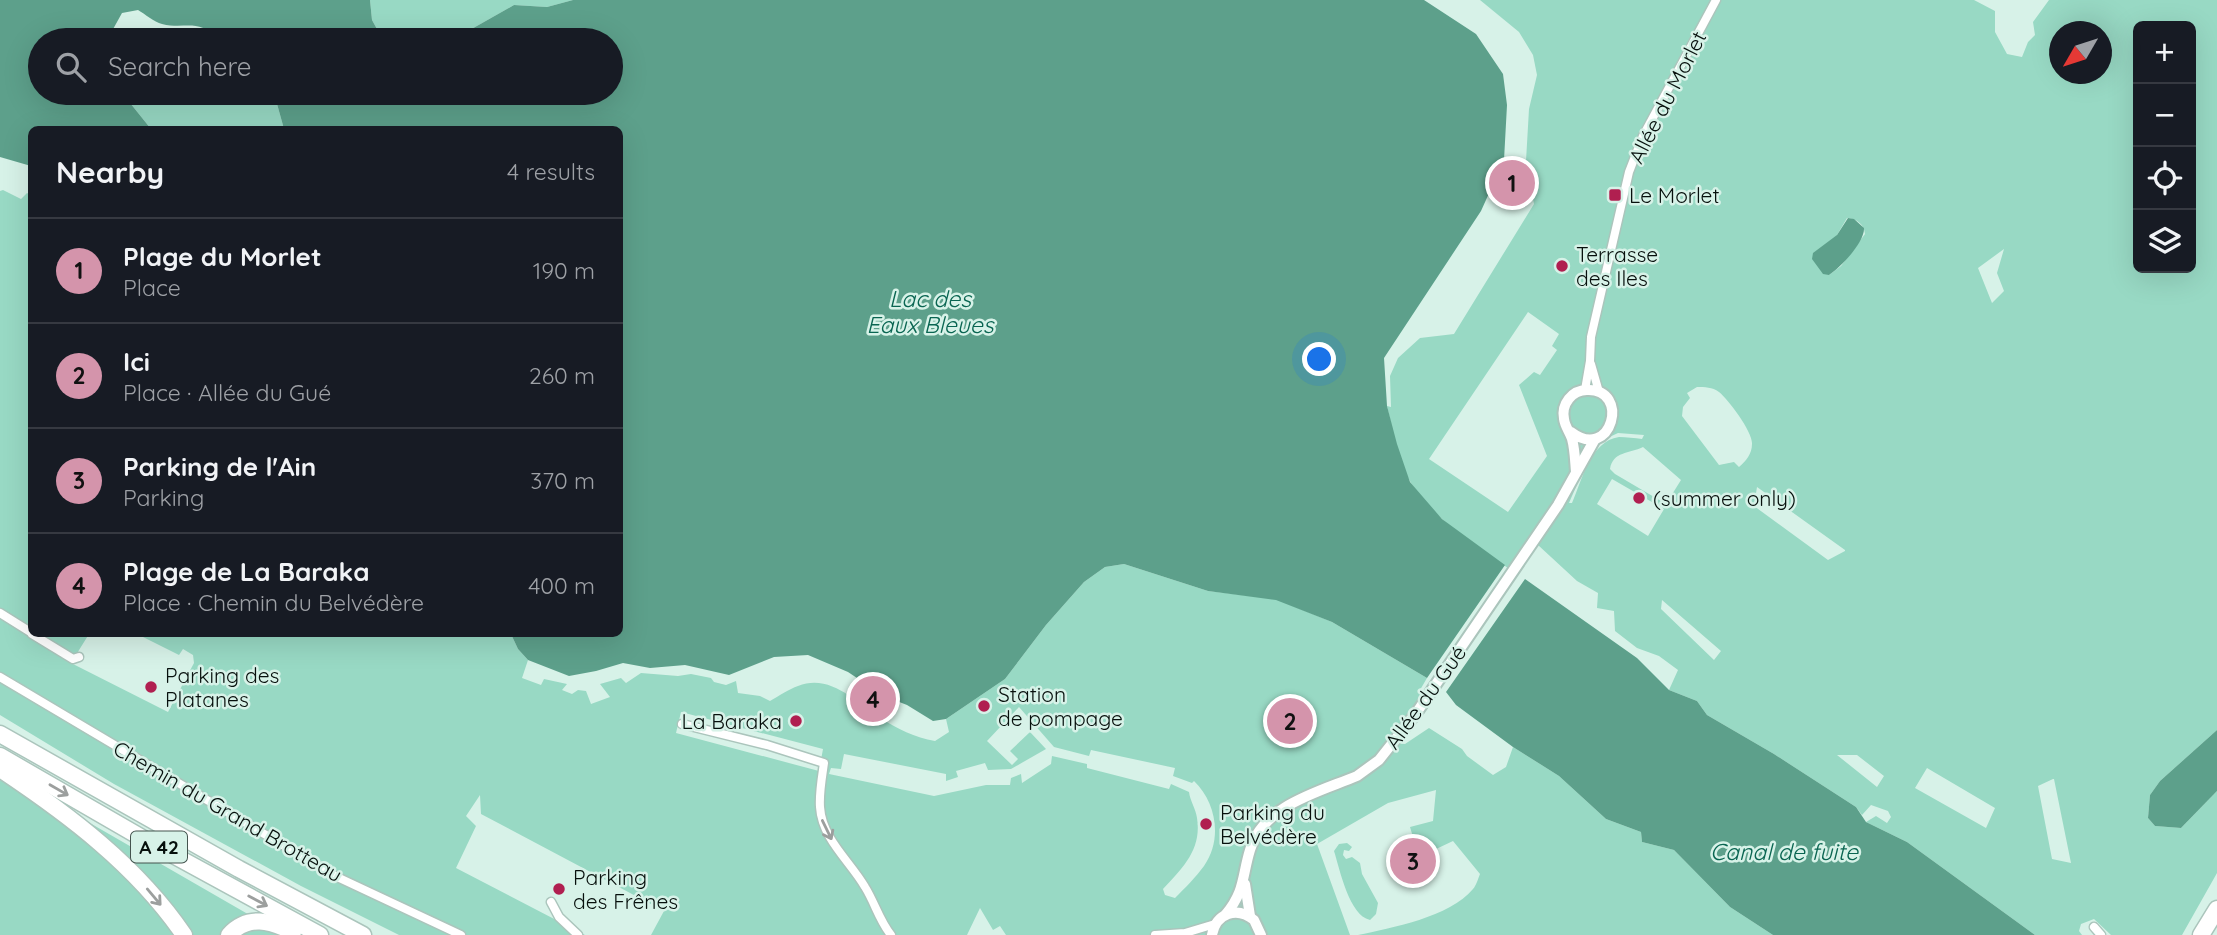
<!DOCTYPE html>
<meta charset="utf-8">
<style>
:root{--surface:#171b24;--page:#242831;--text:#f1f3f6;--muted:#9ea1a6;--line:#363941;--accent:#d494ab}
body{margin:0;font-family:Quicksand,sans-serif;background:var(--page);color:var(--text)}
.controls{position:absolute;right:21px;top:21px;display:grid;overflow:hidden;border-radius:10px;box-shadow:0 7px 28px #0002}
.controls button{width:63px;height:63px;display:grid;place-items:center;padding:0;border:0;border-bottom:2px solid var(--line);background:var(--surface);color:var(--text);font:35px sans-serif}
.compass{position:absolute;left:2049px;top:21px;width:63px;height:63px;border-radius:50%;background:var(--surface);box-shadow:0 7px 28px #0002;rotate:231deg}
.you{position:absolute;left:1320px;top:360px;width:24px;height:24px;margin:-18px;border:5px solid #fff;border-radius:50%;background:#1a73e8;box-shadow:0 0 0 10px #1a73e833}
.badge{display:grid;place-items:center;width:46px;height:46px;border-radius:50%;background:var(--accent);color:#111;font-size:23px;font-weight:700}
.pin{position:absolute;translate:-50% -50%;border:4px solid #fff;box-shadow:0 2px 7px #0006}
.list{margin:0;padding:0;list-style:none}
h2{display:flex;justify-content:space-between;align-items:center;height:91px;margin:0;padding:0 28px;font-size:30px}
h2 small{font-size:23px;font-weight:400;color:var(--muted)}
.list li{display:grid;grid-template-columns:46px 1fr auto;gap:21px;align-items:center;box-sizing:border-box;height:105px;padding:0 28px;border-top:2px solid var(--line)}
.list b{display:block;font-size:26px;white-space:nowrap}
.list p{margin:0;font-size:23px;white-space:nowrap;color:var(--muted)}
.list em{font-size:23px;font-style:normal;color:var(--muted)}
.icon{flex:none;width:38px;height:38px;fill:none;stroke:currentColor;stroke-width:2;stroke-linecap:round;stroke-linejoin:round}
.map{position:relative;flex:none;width:2217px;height:935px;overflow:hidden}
.search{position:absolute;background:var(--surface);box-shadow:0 7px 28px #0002;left:28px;top:28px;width:595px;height:77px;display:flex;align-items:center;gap:18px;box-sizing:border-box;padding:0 24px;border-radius:38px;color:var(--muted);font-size:26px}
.panel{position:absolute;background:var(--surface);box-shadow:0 7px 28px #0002;left:28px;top:126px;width:595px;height:511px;border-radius:10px}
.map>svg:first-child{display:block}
</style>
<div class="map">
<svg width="2217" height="935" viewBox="0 0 2217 935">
<rect width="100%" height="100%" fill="#d7f2e8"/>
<g fill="#98d9c4" fill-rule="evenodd">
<polygon points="370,0 573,0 547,7 514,5 461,35 444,31 432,40 383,40 372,20"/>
<path d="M1480 0H1974L1995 11V32L2007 54 2022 57 2028 42 2035 35 2033 22 2049 0H2217V730L2160 781 2150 795 2148 818 2155 826 2181 828 2217 791V873L2182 935H2111L2094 919 2081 924 2079 931 2082 935H2035L1907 842 1866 822 1876 816 1887 823 1891 817 1888 811 1871 805 1862 815 1856 807 1774 754 1707 715 1697 701 1669 690 1678 670 1659 656 1637 648 1615 631 1614 611 1597 608 1598 593 1577 581 1538 545 1517 574C1480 549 1436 522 1411 483 1398 461 1393 431 1387 406L1391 407 1390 376 1398 358 1420 338 1454 334 1534 204 1526 161 1529 109 1537 75 1533 55 1519 32ZM2138 26H2191V268H2138ZM2060 32H2102V74H2060ZM1847 218C1857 219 1864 224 1865 234L1841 266 1829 275 1837 235ZM2004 249 1997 273 2004 291 1992 303 1978 268ZM1528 312 1559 334 1552 346 1557 350 1540 375 1534 372 1519 385 1547 456 1508 512 1429 459ZM1697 387C1705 387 1712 387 1719 392 1728 399 1753 432 1752 444 1752 454 1746 461 1739 467L1734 462 1719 465 1682 416 1683 407 1690 398 1687 393ZM1618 433 1644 435 1642 439C1635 438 1626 437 1619 437 1590 441 1582 481 1572 503H1569L1591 452 1601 441ZM1643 447 1681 480 1666 504 1615 474 1610 469C1613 451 1629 454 1643 447ZM1612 479 1664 509 1648 536 1597 504ZM1757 487 1845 550V551L1828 560 1754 506ZM1662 600 1721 651 1714 660 1661 609ZM1837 755H1857L1884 776 1877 787ZM1927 768 1995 808 1986 828 1915 788ZM2053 779H2054L2071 863 2052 859 2038 786Z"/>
<polygon points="122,93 274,93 284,129 151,129"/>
<path d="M3 190 21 199 27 193 31 195 32 634H89L71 663 168 712 194 663 193 655 183 649 179 655 137 634H511L518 649 528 660 522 678 541 685 544 679 567 684 562 690 572 694 578 690 586 691 591 704 610 697 600 684 621 678 626 683 641 673 678 676 691 674 711 678 714 682 726 685 736 681 738 693 760 696 770 701C779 696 789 689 798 686 830 673 856 702 880 718 897 728 915 738 935 741L949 732 946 719 1005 679 1046 625 1084 582 1105 567 1124 564 1208 591 1276 599 1332 622 1427 678 1420 690 1432 698 1400 743 1405 744 1429 728 1462 749 1467 756 1493 775 1506 767 1513 747 1559 776 1606 819 1641 832 1642 842 1674 850 1730 907 1773 935H1358C1391 928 1450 917 1473 889 1476 886 1478 879 1480 874L1453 841 1434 850 1413 837 1410 827 1433 821 1436 790 1388 803 1317 844 1350 935H1006L1000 926 993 930 980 908 967 935H651L664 911 481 814 480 795 466 816 476 826 456 868 585 935H399L301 886 114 784 0 715V191ZM1019 707 1054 747 1089 756 1091 750 1175 768 1173 776 1192 783 1194 781C1216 802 1223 839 1204 866 1196 877 1185 888 1175 898L1165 895 1163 889C1183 868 1202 849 1197 818 1196 809 1190 801 1189 792L1171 784 1169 789 1087 768V764L1052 756 1051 764 1022 783 1021 774 1011 778 1010 785H986L934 796 829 774 831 768 841 769 844 754 946 774V781L958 777 956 771 985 763 988 770 1011 769 1046 749 1030 732 1010 751 1018 759 1012 765 987 741ZM681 712 823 749 819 771 676 733Z"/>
<polygon points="0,780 37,803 76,815 284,935 0,935"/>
<path d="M1347 843 1352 847 1349 851 1344 850 1343 855 1346 859 1352 857 1360 863 1362 874 1378 903 1376 914 1370 920C1349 915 1340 870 1334 851L1339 844Z"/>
</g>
<g fill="#5da08b">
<path d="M0 0H370L372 20 383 40H220C197 17 186 30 162 24 154 22 145 14 138 10L122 13 107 40H40V93H122L151 129 32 130 31 166 0 157Z"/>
<polygon points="573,0 1424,0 1476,34 1503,74 1507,105 1504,160 1481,211 1384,358 1387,406 1397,444 1410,482 1442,519 1505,565 1427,678 1332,622 1276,600 1208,591 1124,564 1105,567 1084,582 1046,625 1005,679 946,719 933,721 907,705 884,696 848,672 808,655 774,657 729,675 685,665 650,668 623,663 596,671 569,676 528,660 518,649 511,634 620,634 620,130 284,129 274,93 611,93 611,40 432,40 444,31 461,35 514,5 547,7"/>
<path d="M1848 218 1854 219 1864 228C1865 242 1841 267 1829 275L1823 274 1812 259 1813 253 1837 235Z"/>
<polygon points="1525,579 1637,658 1669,690 1697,701 1707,715 1774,754 1856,807 1866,822 1907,842 2035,935 1773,935 1730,907 1674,850 1642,842 1641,832 1606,819 1559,776 1513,747 1456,705 1446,692"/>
<polygon points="2217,730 2217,791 2181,828 2155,826 2148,818 2150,795 2160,781"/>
</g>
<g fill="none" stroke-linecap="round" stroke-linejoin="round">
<defs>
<g id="minor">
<polyline points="1591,364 1599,392"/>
<polyline points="1585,390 1590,361 1591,337 1629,172 1643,136 1716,0"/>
<polyline points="0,613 32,633"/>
<polyline points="32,634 73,659 79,657"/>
<polyline points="0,677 335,876 461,935"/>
<path d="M682 724 767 745 824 763C822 777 819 793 820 807 822 839 850 861 865 887 875 903 879 920 891 935"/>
<polyline points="551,902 559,917 578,935"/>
<polyline points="2094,927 2101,935"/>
<polyline points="1155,935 1185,933 1215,924"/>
</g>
<g id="tertiary">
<path d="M1571 432C1612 463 1631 388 1587 390 1572 390 1561 404 1564 419 1565 427 1570 432 1572 439 1575 450 1575 461 1576 472"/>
<polyline points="1245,884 1250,916"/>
<path d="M1226 914C1245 891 1242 876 1250 850 1263 805 1319 792 1357 776L1379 760 1417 712 1558 505 1595 439"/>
<path d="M1212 935C1216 913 1237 906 1254 920L1261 935"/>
</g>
<g id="motorway">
<polyline points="0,734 239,869 363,935"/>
<polyline points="0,756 142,838 320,935"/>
<path d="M0 769C69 815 137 866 184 935"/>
<path d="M229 935C248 914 271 921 293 932"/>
<polyline points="2201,935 2217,909"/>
</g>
</defs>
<use href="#minor" stroke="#abc5bc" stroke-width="11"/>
<use href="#tertiary" stroke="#abc5bc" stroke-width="14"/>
<use href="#motorway" stroke="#abc5bc" stroke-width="19"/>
<use href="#minor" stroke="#fff" stroke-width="8"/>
<use href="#tertiary" stroke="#fff" stroke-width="10"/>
<use href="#motorway" stroke="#fff" stroke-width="16"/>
</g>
<defs><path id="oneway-shaft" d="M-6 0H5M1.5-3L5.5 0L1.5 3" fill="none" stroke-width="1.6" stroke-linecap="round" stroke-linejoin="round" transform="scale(1.75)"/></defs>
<g stroke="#9c9f9e">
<use href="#oneway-shaft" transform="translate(59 790) rotate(30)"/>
<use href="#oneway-shaft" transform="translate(827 830) rotate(64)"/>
<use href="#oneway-shaft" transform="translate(154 897) rotate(50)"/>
<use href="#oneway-shaft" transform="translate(258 901) rotate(28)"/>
</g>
<g fill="#b01f50" stroke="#d7f2e8" stroke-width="2.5">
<rect x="1608" y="188" width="14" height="14" rx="3.5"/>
<circle cx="1562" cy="266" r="7"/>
<circle cx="1639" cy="498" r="7"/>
<circle cx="151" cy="687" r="7"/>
<circle cx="984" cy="706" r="7"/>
<circle cx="796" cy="721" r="7"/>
<circle cx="1206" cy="824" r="7"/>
<circle cx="559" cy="889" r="7"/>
</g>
<g text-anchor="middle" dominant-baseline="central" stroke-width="5" stroke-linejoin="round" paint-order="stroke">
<rect fill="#d7f2e8" stroke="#45544f" stroke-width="2" x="131" y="831.5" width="56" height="31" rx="5"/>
<g font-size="19" font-weight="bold" fill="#07100d">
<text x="159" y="847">A 42</text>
</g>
<g font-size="21" fill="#07100d" stroke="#d7f2e8">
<text transform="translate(1667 97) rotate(-63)">Allée du Morlet</text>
<text transform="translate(1425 697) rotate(-54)">Allée du Gué</text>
<text transform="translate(228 811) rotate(30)">Chemin du Grand Brotteau</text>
</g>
<g font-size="21" fill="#07100d" stroke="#d7f2e8" text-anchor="start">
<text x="1629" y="195">Le Morlet</text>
<text x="1576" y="254">Terrasse<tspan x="1576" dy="24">des Iles</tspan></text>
<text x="1653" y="498">(summer only)</text>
<text x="165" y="675">Parking des<tspan x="165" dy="24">Platanes</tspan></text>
<text x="998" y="694">Station<tspan x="998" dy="24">de pompage</tspan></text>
<text x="782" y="721" text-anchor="end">La Baraka</text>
<text x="1220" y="812">Parking du<tspan x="1220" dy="24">Belvédère</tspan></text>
<text x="573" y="877">Parking<tspan x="573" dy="24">des Frênes</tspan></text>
</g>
<g font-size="23" font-style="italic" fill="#096551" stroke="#d7f2e8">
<text x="930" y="298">Lac des<tspan x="930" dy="26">Eaux Bleues</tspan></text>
<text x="1784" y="851">Canal de fuite</text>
</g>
</g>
</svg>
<div class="controls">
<button>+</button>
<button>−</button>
<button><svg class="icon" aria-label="locate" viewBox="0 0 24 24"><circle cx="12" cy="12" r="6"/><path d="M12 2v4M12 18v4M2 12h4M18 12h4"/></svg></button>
<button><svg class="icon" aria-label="layers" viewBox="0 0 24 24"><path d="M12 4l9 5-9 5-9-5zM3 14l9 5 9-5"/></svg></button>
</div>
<svg class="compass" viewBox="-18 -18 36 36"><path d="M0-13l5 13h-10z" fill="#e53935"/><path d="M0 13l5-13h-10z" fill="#9ea1a6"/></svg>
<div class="you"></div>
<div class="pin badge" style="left:1512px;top:183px">1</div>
<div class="pin badge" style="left:1290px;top:721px">2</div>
<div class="pin badge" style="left:1413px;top:861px">3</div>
<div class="pin badge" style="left:873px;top:699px">4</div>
<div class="search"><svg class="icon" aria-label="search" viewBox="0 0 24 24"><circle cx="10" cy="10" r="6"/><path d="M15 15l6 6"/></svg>Search here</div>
<section class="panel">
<h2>Nearby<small>4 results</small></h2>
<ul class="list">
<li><span class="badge">1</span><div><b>Plage du Morlet</b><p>Place</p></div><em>190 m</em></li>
<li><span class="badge">2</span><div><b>Ici</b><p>Place · Allée du Gué</p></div><em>260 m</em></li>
<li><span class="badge">3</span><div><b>Parking de l'Ain</b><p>Parking</p></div><em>370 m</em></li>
<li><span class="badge">4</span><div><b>Plage de La Baraka</b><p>Place · Chemin du Belvédère</p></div><em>400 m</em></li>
</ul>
</section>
</div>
